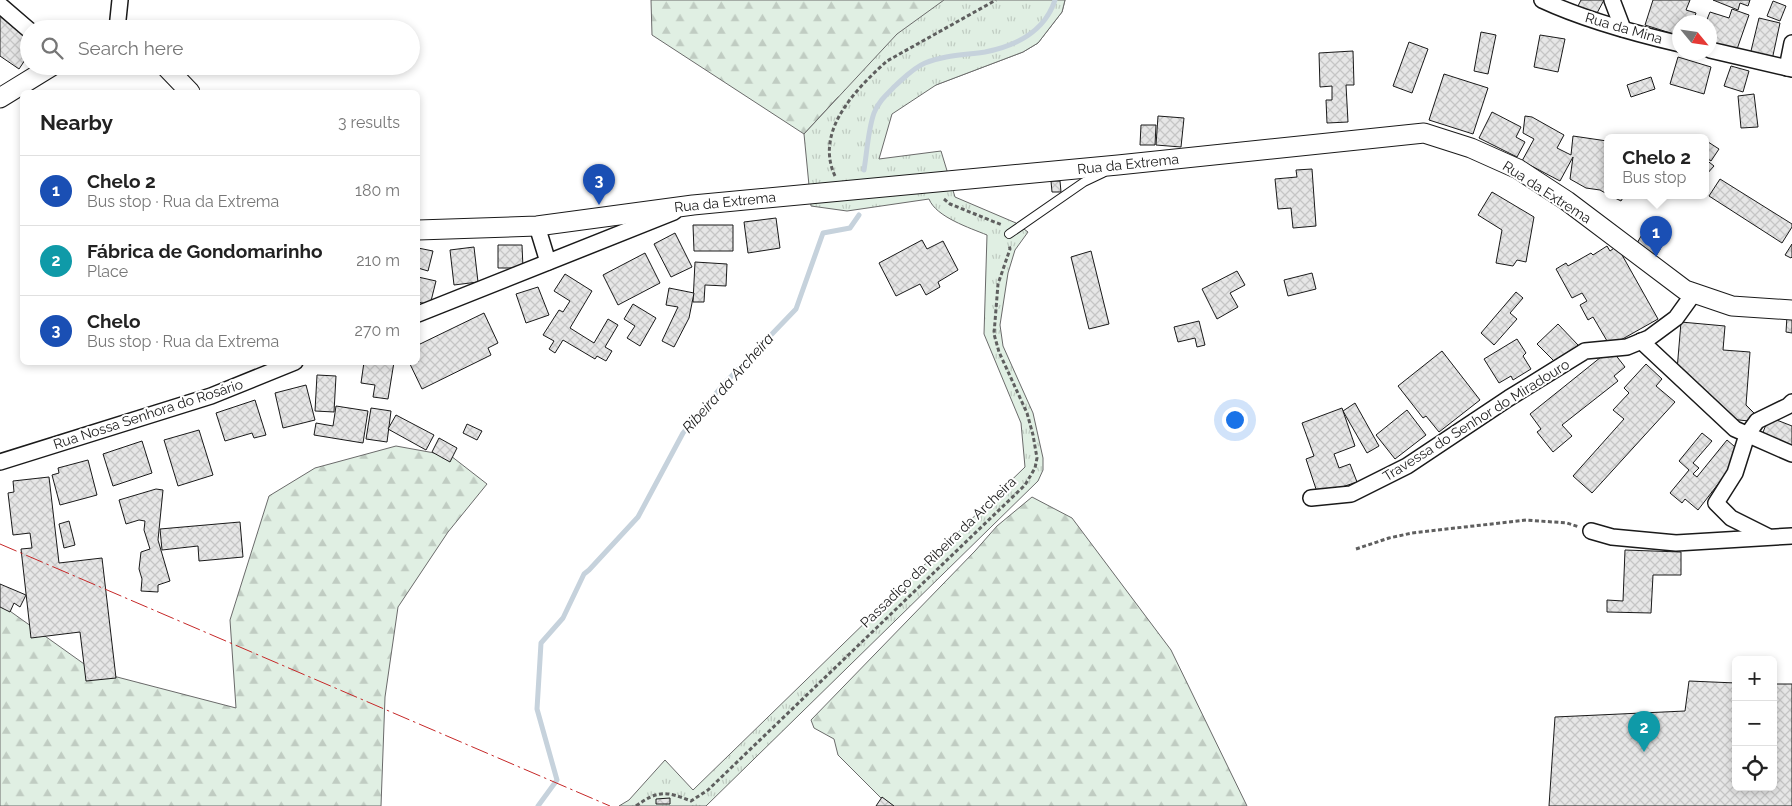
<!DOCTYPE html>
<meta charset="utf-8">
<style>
:root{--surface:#fff;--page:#f2f2f2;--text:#222;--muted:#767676;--line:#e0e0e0;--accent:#ea580c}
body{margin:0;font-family:Raleway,sans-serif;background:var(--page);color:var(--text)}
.controls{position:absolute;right:15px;bottom:15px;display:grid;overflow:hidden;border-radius:8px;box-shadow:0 2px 8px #0003}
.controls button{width:45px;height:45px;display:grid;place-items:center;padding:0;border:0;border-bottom:1px solid var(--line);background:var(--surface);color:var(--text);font:25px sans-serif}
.compass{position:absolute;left:1672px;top:15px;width:45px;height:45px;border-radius:50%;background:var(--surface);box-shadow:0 2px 8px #0003;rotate:119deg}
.you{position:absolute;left:1234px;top:419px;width:18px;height:18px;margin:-12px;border:4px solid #fff;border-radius:50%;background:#1a73e8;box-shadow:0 0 0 8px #1a73e833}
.badge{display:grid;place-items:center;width:32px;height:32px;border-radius:50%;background:var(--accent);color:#fff;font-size:16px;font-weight:700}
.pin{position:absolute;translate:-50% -41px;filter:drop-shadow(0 1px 2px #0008)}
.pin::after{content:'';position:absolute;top:26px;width:18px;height:15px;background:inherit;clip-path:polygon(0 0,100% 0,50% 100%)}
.popup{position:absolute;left:1604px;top:134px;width:105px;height:65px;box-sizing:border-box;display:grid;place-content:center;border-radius:8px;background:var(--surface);filter:drop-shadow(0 1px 4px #0005);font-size:16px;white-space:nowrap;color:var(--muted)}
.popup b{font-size:19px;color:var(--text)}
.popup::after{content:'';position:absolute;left:50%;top:100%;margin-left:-10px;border:10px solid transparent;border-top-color:var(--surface)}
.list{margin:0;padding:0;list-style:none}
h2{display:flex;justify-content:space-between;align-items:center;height:65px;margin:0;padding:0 20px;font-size:21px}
h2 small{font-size:16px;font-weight:400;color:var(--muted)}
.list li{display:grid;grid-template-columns:32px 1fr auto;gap:15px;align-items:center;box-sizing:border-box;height:70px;padding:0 20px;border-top:1px solid var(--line)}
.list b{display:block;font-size:19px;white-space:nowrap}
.list p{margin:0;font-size:16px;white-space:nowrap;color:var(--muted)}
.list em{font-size:16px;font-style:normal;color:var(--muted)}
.icon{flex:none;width:28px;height:28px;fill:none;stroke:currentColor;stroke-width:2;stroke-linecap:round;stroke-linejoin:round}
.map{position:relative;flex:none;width:1792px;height:806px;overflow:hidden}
.search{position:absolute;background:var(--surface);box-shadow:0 2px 8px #0003;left:20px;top:20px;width:400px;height:55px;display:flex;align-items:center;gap:12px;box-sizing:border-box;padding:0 18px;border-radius:28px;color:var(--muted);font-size:19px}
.panel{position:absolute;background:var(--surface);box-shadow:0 2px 8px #0003;left:20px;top:90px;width:400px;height:275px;border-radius:8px}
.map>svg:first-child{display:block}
</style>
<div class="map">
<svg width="1792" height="806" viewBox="0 0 1792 806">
<defs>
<pattern id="forest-firs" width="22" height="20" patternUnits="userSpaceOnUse" patternTransform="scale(1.25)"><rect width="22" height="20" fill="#e0efe3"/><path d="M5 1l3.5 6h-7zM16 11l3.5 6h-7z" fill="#c0ccc2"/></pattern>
<pattern id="park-tufts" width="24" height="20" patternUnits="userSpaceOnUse" patternTransform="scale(1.25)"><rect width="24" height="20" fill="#e0efe3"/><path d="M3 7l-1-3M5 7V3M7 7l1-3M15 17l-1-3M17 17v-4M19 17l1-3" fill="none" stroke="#c0ccc2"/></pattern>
<pattern id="building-cross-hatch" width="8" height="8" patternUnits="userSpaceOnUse" patternTransform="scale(1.25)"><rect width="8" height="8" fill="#e6e6e6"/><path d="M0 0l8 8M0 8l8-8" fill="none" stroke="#c5c5c5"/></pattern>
</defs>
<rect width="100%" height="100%" fill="#fff"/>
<g fill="url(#forest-firs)" stroke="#6a6a6a">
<polygon points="651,0 1065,0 1062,12 1038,43 1023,52 933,86 838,97 804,134 652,35"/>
<polygon points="396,446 451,456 487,484 448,532 398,607 385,697 381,806 0,806 0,604 94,671 236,708 230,620 269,496 315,468"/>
<polygon points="1032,497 1072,518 1171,650 1247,806 889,806 838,755 834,739 814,728 811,720 975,551 997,526"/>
</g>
<path fill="url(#park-tufts)" stroke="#6a6a6a" d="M944 0H1065L1062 12 1038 43 1023 52 936 85 892 114 879 159 941 151 955 197 1016 223 1028 232 1015 250 1008 273 1000 325 1003 346 1033 413 1043 458V470L1038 481 706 806H619L629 800 665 760 693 790 1025 467 1021 423 984 334 987 235C970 228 936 217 929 199L847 211 811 206 804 134 897 34Z"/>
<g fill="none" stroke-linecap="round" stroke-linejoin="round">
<g stroke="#c6d2dc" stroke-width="5">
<path d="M864 170C867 152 868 130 874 113 878 102 887 94 895 86 904 78 913 68 925 63 944 55 965 55 985 52 1016 46 1045 31 1055 0"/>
<polyline points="538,806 557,780 537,709 541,643 563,618 584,574 589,570 638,517 683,433 722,386 796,309 823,233 850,228 859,215"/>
</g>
</g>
<g fill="url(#building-cross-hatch)" stroke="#1a1a1a">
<polygon points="1581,0 1604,0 1596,15 1578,6"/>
<polygon points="1653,0 1690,0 1686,10 1696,13 1693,22 1680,22 1680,36 1645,25"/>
<polygon points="1713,0 1750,0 1748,6 1740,3 1738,10"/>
<polygon points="1773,1 1786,6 1780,21 1767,16"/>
<polygon points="1732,9 1749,15 1736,52 1710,42 1710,22 1706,22 1710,12 1729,18"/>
<polygon points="0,16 29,34 29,54 19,69 0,56"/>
<polygon points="1759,18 1780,23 1772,60 1750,55"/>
<polygon points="1481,32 1496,35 1488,74 1474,71"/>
<polygon points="1540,35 1565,39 1558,72 1534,67"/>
<polygon points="1409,42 1428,49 1412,93 1393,86"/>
<polygon points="1353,51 1354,85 1346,85 1348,122 1327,123 1326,100 1332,100 1332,86 1320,87 1319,53"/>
<polygon points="1678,57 1711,67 1704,94 1670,84"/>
<polygon points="1731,66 1749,71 1743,92 1724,86"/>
<polygon points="1444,74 1488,88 1473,134 1429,120"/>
<polygon points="1651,77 1655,89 1631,97 1627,85"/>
<polygon points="1754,94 1758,127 1741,128 1738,96"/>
<polygon points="1492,112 1521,127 1516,137 1525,142 1517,157 1479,138"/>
<polygon points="1158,116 1184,118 1181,147 1156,145"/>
<polygon points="1525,116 1532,117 1564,135 1557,148 1571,155 1573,136 1607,141 1607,194 1600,190 1586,188 1570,179 1573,157 1560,181 1522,161 1534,139 1523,133"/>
<polygon points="1141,125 1156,125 1155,145 1140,145"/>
<polygon points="1705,140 1719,149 1711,161 1705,157"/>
<polygon points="1705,159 1714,166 1706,175 1705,174"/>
<polygon points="1312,169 1316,226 1293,228 1291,208 1278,209 1275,179 1297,177 1296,170"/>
<polygon points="1720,179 1792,224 1792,227 1782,243 1709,196"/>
<polygon points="1051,181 1060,181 1061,192 1052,192"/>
<polygon points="1492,192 1534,217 1526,262 1517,260 1513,266 1496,263 1502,230 1478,215"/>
<polygon points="1611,196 1624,196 1621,201"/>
<polygon points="776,218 780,248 748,253 744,222"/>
<polygon points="1649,222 1669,234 1656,256 1636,245"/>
<polygon points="693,225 733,225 733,251 694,251"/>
<polygon points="675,233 692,267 671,277 654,244"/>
<polygon points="922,240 927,249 943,241 958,270 938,282 940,287 926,295 920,284 896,296 879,263"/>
<polygon points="1792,244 1792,257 1791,258 1785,255"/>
<polygon points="498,245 522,245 523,268 498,268"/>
<polygon points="1607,246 1610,251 1617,246 1658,319 1610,346 1593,317 1588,320 1580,305 1587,301 1582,293 1572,298 1556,269 1566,263 1568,266 1591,253 1593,255"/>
<polygon points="474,247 478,282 454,285 450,250"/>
<polygon points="418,248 433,251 428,271 418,268"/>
<polygon points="1091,251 1109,324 1089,329 1071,257"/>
<polygon points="645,253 660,283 618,305 603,275"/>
<polygon points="695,262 727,264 726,286 705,285 704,302 693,302"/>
<polygon points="1237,271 1245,285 1230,293 1238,307 1217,319 1202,289"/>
<polygon points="418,273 419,274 418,277 436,281 430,305 418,302"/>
<polygon points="1312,273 1316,289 1288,296 1284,280"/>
<polygon points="565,274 592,291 570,328 594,343 608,319 618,325 605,347 612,351 606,361 597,356 595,359 563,340 555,353 549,349 554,341 543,335 559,310 563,312 570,301 554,291"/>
<polygon points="538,287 549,315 526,323 516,294"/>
<polygon points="669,288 694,293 689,318 674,347 662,341 678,307 666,305"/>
<polygon points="1516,292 1523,298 1510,313 1517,319 1494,345 1481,333"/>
<polygon points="633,304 656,318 640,346 627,338 635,326 624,319"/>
<polygon points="484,313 498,343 488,348 491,355 422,389 409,362 418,362 418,345"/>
<polygon points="1787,316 1792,317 1792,333 1786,332"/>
<polygon points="1199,321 1205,345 1197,347 1195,338 1178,342 1174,327"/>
<polygon points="1681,322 1725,326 1723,350 1750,352 1746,405 1755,414 1749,421 1729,419 1677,370"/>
<polygon points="1558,324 1578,345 1558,365 1537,344"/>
<polygon points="1517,339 1526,353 1523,356 1531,369 1513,380 1511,376 1499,383 1484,359"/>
<polygon points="1611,349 1625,367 1614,376 1618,381 1562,425 1572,436 1553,452 1537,432 1541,429 1530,414"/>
<polygon points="1442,351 1480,400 1439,432 1426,416 1423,418 1398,386"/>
<polygon points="364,362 394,362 388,399 373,397 375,385 361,383"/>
<polygon points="1646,364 1662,379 1656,386 1675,402 1592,493 1573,476 1624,419 1613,410 1629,393 1624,388"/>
<polygon points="317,375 336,376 334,412 315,411"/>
<polygon points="306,385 315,420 283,428 275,393"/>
<polygon points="255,400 266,435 254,438 252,433 225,441 216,413"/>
<polygon points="1355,403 1379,446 1367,453 1343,411"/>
<polygon points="336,406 368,411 363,443 314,435 316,423 333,426"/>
<polygon points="371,408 391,411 387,442 366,439"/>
<polygon points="1342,408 1355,446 1334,454 1339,468 1350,464 1357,482 1318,495 1306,459 1314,456 1302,423"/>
<polygon points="1407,410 1426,435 1395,459 1376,435"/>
<polygon points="396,415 434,435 426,450 388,429"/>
<polygon points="1769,417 1792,426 1792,447 1760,440"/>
<polygon points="467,424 482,431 477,440 463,433"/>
<polygon points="199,430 213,475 178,486 164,440"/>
<polygon points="1702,433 1712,441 1693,463 1699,468 1693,474 1697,477 1727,440 1742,453 1698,510 1685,499 1682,503 1670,493 1689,470 1679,461"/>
<polygon points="439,438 457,448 450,462 432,452"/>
<polygon points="142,441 152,473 113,486 103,454"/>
<polygon points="88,460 97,495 60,505 52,475 59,473 58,468"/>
<polygon points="49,477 59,563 102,558 116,678 86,681 80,632 31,638 21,549 32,548 30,533 13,535 8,493 14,492 13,481"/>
<polygon points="156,489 163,490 158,540 170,581 158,585 158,592 141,591 142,579 139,569 141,552 150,549 144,530 145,521 139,520 126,524 119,500"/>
<polygon points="69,521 75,545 64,548 59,524"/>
<polygon points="240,522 243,557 199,561 198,546 162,550 160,529"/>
<polygon points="1625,550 1681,552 1681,575 1653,575 1651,613 1607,612 1607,600 1623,601"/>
<polygon points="0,584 26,595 20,607 14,603 10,612 0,607"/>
<polygon points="1689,681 1736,683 1736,787 1773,787 1773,684 1792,684 1792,806 1549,806 1555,717 1685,711"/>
<polygon points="882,797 894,806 876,806"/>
<polygon points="670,798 670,804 656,804 656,799"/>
</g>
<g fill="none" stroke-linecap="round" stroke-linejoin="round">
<defs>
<polyline id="service" points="1009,234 1084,182 1103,173"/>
<g id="minor">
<path d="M1542 0C1585 20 1633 33 1680 44"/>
<polyline points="1612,0 1623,29"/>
<polyline points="0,5 29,30"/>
<polyline points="117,29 120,0"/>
<polyline points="1710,50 1792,69"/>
<polyline points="1787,68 1792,43"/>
<polyline points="537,226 548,262"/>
<polyline points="418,314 674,212"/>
<polyline points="1641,341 1735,429 1792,454"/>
<polyline points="0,462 211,396 295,362"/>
<polyline points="1311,498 1351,494 1407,466 1509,398 1585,351 1627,347 1649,338 1676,318 1694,293"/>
<polyline points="1591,531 1612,537 1676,543 1792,536"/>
<polyline points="1767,536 1731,518 1716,503 1735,473 1747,435 1757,421 1788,406 1792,402"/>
</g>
<g id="tertiary">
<polyline points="165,66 190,92"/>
<polyline points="0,98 52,66"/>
<polyline points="418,230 537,226 693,205 1118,165 1424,133 1471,148 1518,169 1567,201 1685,290 1732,306 1792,310"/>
</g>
</defs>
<use href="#service" stroke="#1a1a1a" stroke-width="10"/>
<use href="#minor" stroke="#1a1a1a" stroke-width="18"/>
<use href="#tertiary" stroke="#1a1a1a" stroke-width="21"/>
<g stroke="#5f5f5f" stroke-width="3" stroke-dasharray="4 2.5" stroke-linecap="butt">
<path d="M835 176C814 131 856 89 887 61L996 0"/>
<polyline points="944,199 950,204 1002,225"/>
<polyline points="1356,549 1389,538 1412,533 1526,520 1567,523 1579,527"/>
<path d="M636 806C658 790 666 791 691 801L708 790 1025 485 1035 468 1037 458 1033 435 1027 413 999 352 994 334 998 284 1010 249 1009 244"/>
</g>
<use href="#service" stroke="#fff" stroke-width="8"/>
<use href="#minor" stroke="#fff" stroke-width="15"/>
<use href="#tertiary" stroke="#fff" stroke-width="19"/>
<polyline stroke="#c62828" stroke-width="1" stroke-dasharray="18 4 2.5 4" stroke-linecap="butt" points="0,544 610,806"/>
</g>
<g text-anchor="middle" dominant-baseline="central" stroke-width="4" stroke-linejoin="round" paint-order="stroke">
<g font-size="14" fill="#1a1a1a" stroke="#fff">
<text transform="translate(1624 28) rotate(16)">Rua da Mina</text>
<text transform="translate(1128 164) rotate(-6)">Rua da Extrema</text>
<text transform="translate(1547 192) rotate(33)">Rua da Extrema</text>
<text transform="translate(725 202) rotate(-6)">Rua da Extrema</text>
<text transform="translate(148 414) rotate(-18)">Rua Nossa Senhora do Rosário</text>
<text transform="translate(1476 420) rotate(-32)">Travessa do Senhor do Miradouro</text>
<text transform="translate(938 552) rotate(-44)">Passadiço da Ribeira da Archeira</text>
</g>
<g font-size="15" font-style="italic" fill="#1a1a1a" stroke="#fff">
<text transform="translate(728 383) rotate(-48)">Ribeira da Archeira</text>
</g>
</g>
</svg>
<div class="controls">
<button>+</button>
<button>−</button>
<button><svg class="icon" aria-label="locate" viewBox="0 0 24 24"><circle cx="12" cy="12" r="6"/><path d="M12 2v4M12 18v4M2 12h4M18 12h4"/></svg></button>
</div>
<svg class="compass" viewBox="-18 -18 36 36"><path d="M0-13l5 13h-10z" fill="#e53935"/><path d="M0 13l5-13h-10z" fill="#767676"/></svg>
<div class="you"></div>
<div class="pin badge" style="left:1656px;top:257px;background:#1a4fb4">1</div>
<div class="popup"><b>Chelo 2</b>Bus stop</div>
<div class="pin badge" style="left:1644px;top:752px;background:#0f9aa8">2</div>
<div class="pin badge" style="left:599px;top:205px;background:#1a4fb4">3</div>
<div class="search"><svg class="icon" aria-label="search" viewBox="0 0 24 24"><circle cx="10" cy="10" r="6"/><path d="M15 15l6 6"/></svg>Search here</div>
<section class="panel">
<h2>Nearby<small>3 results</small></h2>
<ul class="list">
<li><span class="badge" style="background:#1a4fb4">1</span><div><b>Chelo 2</b><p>Bus stop · Rua da Extrema</p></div><em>180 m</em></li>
<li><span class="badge" style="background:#0f9aa8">2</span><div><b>Fábrica de Gondomarinho</b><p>Place</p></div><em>210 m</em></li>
<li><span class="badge" style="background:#1a4fb4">3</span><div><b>Chelo</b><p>Bus stop · Rua da Extrema</p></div><em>270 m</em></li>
</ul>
</section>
</div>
